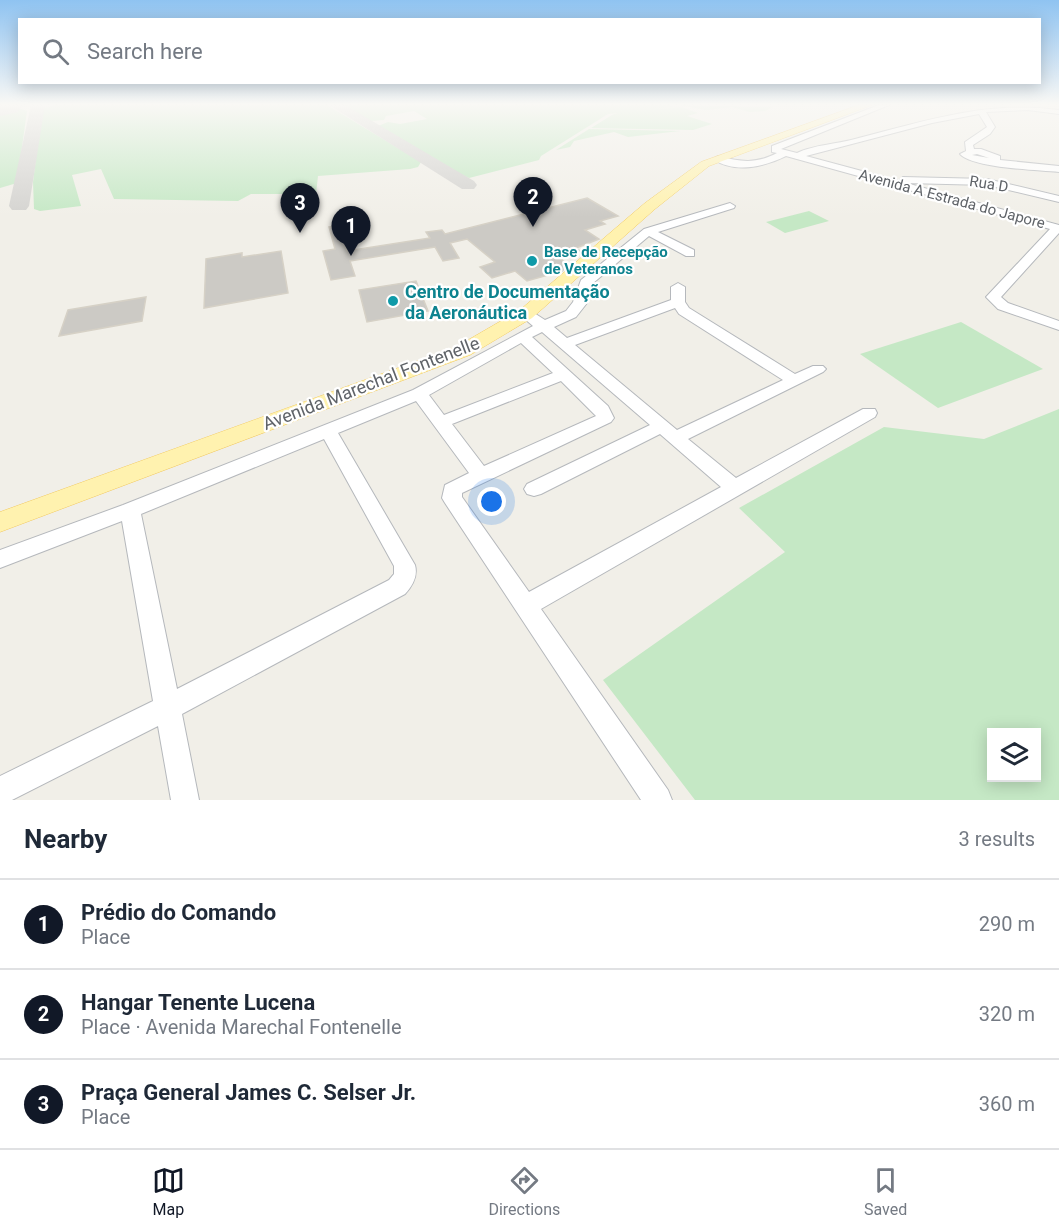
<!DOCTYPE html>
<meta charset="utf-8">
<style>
:root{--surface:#fff;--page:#f2f2f3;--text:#1f2937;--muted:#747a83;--line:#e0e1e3;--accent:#111827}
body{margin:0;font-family:Roboto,sans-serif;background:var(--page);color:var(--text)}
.controls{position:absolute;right:18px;bottom:18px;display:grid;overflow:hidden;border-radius:0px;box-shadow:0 3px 15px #0003}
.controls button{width:54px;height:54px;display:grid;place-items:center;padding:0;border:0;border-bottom:2px solid var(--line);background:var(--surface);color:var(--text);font:30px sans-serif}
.you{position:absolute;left:492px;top:502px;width:21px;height:21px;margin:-15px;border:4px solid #fff;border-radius:50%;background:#1a73e8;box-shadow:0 0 0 9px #1a73e833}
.badge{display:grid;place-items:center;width:39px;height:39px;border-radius:50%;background:var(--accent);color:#fff;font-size:20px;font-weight:700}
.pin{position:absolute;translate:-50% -50px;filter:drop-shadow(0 2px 3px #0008)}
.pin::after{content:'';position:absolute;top:32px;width:21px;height:18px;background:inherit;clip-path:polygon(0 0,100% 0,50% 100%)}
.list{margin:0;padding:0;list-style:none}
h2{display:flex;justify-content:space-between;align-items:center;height:78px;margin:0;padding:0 24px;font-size:26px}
h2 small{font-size:20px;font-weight:400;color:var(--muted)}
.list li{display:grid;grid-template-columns:39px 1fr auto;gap:18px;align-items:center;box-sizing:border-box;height:90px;padding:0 24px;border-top:2px solid var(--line)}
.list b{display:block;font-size:22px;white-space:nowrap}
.list p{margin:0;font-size:20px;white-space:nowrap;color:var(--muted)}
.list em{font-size:20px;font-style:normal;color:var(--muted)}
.icon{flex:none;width:33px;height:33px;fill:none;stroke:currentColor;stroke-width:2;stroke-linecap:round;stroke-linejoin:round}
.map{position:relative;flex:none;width:1059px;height:800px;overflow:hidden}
.search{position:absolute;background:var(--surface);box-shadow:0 3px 15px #0003;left:18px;right:18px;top:18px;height:66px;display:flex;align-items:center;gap:15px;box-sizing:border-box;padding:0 21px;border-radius:0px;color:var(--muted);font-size:22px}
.sheet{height:348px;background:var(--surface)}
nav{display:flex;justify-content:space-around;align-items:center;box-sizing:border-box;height:84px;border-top:2px solid var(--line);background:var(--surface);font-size:16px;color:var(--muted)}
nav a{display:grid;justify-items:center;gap:3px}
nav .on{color:var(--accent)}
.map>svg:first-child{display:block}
</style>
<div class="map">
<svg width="1059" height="800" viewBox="0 0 1059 800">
<rect width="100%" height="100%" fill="#f1efe8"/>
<g fill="#c5e8c5" fill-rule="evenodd">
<polygon points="54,105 327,105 421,162 418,167 410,169 318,176 316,194 251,194 238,201 114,199 101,169 72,175 81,206 40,211 34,209 33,182 42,109"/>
<polygon points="343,105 668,105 676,107 608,114 541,156 539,160 469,178 445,167 378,126 388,122 400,124 427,119 414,111 386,116 384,120 370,121"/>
<polygon points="678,105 773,107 765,111 750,112 732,107 707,110"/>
<polygon points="681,107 698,113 687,116 712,124 693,130 591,128 612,115 620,112"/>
<polygon points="22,109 27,111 17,183 0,188 0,111"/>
<polygon points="589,129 680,131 628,137 614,132 574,141 570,147 556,150"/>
<polygon points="809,211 829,221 785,233 766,222"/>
<polygon points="961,322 1043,369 938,408 860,354"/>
<path d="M1059 409V800H695L603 680 785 552 739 508 884 427 984 439ZM992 732H1036V778H992Z"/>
</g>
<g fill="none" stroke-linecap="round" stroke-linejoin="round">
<g fill="#d4d3d0" fill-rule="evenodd">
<polygon points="31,105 45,105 29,206 26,210 12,210 9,206"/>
<polygon points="329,105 345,105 474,181 477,185 474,189 462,189"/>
</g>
<polygon fill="#d4d3d0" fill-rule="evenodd" points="0,105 23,105 18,112 0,116"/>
</g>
<g fill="#cccac5" stroke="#d6d1c6" stroke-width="1.5">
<polygon points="587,198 618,216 600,221 605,224 585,230 599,239 576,248 580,251 558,257 569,265 562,271 527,281 515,271 492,278 480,267 495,262 467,239 450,243 459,258 443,261 435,247 350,261 355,276 331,280 323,251 335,249 329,227 338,226 347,251 430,238 426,232 442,230 445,234"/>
<polygon points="281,251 288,293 204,308 206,259 242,253 242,257"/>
<polygon points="416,281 428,311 367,322 359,290"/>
<polygon points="146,297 142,321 59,336 68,310"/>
</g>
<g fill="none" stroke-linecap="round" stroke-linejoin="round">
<defs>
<g id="minor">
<path d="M879 105H889L781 149 797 153C813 145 837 144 855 139 925 121 986 100 1059 110V114L1028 110 986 112 995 127 990 134 973 145 974 149H981L1000 156V160L1059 166V172C1037 170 973 168 960 154L966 151 965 142 987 127 979 114 932 123 806 156 899 181 903 177 987 179 1059 196V202L987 185 906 183 1059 225V233L1001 297 1008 303 1059 321V330L998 309 986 297 1050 229 786 156C764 167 735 174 713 159L718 156C741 162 756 164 777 153L772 152V146ZM977 154 989 158 972 155Z"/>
<path d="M730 203 735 206 734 208 658 232 694 250V256H686L649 236 592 284 587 303 576 317 554 327 567 338 671 300V287L678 283 685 287V302L689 308 795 374 813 366H823L826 369 823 372 688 439 736 478 863 409H875L877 413 875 417 541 609 668 790 672 800H641L445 503 442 498 445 485 469 473 416 401 338 433 415 565C418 576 413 585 405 594L182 714 199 800H171L158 726 12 800H0V776L153 701 122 521 0 568V550L123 505 413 390 533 326 519 314 521 311H531L545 320 566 311 573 302 581 280 644 229ZM675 308 679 314 783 380 677 430 575 345ZM542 332 650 425 527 484 524 489 527 494 534 496 541 494 660 434 721 487 529 592 462 497V493L611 422 614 418 608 406 532 337ZM521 343 553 373 444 415 429 395ZM561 381 596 416 484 466 452 424ZM324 439 394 566V574L389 580 177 689 141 514Z"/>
</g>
<polygon id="major" points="859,105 872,105 709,166 655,209 532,318 470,355 0,532 0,512 456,347 520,310 645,203 701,162"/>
</defs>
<use href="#minor" stroke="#b5b8bc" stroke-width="2"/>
<use href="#major" stroke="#f2c960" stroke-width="1"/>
<use href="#minor" fill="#fff" fill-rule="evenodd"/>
<use href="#major" fill="#fff2af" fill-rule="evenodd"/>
</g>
<linearGradient id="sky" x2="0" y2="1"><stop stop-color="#8fc3f1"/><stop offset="0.48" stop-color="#f9f8f5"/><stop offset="1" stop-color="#f9f8f5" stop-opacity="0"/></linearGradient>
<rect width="1059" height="217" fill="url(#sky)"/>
<g fill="#0f9aa8" stroke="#fff" stroke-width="2">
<circle cx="532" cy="261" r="6"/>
<circle cx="393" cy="301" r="6"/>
</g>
<g text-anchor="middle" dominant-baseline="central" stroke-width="4.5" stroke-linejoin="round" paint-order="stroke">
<g font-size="15" fill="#5f6368" stroke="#fff">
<text transform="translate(989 184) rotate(9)">Rua D</text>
<text transform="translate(952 199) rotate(15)">Avenida A Estrada do Japore</text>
</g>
<g font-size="15" font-weight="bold" fill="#0d838f" stroke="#fff" text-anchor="start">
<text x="544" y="252">Base de Recepção<tspan x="544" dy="17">de Veteranos</tspan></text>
</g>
<g font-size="18" font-weight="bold" fill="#0d838f" stroke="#fff" text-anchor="start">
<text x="405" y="291">Centro de Documentação<tspan x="405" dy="21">da Aeronáutica</tspan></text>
</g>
<g font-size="18" fill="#5f6368" stroke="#fff">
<text transform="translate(371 383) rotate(-21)">Avenida Marechal Fontenelle</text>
</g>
</g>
</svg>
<div class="controls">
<button><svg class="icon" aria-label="layers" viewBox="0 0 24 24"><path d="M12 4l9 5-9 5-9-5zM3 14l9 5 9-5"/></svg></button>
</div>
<div class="you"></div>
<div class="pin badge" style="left:351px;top:256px">1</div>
<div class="pin badge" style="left:533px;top:227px">2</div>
<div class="pin badge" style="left:300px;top:233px">3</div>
<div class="search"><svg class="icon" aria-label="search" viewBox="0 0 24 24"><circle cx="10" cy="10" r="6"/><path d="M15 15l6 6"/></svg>Search here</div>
</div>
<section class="sheet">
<h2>Nearby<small>3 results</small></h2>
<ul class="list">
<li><span class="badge">1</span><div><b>Prédio do Comando</b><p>Place</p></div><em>290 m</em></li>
<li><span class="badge">2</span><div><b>Hangar Tenente Lucena</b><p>Place · Avenida Marechal Fontenelle</p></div><em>320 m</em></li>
<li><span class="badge">3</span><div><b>Praça General James C. Selser Jr.</b><p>Place</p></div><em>360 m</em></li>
</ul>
</section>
<nav>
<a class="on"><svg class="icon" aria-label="map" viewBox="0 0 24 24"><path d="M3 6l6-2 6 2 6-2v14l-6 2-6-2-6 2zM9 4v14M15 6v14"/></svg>Map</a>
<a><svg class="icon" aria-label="directions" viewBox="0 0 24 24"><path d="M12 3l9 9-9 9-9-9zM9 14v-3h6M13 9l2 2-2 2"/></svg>Directions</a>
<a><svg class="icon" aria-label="saved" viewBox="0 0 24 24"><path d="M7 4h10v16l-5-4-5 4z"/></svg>Saved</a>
</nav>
